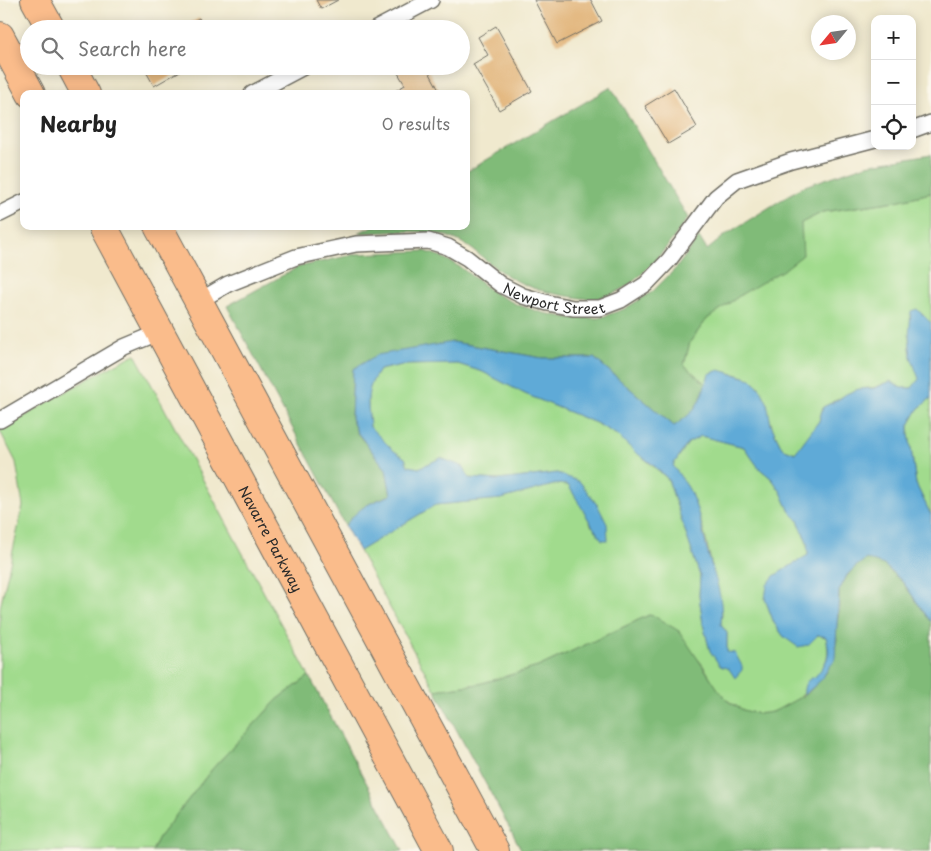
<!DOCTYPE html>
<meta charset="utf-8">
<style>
:root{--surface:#fff;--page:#f2f2f2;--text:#222;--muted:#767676;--line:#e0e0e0}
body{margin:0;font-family:"Playpen Sans",sans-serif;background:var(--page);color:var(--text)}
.controls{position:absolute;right:15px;top:15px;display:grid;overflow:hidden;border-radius:10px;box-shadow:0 2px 12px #0003}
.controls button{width:45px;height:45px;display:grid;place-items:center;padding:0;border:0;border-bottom:1px solid var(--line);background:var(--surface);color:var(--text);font:25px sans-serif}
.compass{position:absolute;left:811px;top:15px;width:45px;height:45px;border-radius:50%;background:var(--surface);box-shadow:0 2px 12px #0003;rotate:241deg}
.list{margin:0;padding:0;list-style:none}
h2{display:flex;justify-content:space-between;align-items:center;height:65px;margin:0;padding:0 20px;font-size:21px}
h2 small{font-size:16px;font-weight:400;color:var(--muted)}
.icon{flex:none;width:28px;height:28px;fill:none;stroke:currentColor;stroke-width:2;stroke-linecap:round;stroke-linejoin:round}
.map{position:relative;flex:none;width:931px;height:851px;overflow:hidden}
.search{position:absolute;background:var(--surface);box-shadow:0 2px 12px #0003;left:20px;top:20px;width:450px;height:55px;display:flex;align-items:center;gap:12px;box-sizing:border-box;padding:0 18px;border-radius:28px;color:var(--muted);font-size:19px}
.panel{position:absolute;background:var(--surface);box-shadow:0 2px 12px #0003;left:20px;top:90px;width:450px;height:140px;border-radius:10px}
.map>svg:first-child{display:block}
</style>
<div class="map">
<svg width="931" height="851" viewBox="0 0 931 851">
<rect width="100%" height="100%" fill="#fbf7ec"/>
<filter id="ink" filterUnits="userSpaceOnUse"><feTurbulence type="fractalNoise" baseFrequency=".02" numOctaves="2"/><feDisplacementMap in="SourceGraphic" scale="10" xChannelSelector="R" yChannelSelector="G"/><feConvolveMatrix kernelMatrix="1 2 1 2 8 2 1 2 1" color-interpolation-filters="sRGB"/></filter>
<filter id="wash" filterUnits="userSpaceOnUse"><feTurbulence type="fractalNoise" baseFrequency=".0096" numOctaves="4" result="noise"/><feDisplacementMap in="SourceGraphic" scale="20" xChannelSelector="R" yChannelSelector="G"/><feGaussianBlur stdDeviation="1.12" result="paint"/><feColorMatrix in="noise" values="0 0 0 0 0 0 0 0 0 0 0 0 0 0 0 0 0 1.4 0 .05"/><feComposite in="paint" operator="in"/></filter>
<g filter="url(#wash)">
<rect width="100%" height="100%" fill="#f0e9ce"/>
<g fill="#a1db8d" stroke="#66835c">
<path d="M931 193V323L917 309 909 336 911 357 920 379 912 388H901L884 383C872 391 868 386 856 390 844 394 835 402 823 407L819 421 796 453 782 448C779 440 773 432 771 423 763 397 767 382 735 374 725 372 719 370 709 374L706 384 684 365 690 342 707 319 742 294 801 223 823 212 896 201Z"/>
<polygon points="135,354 309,676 277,700 213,768 159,837 152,851 0,851 0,608 23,506 16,462 0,431 70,389"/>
<path d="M458 364 483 372 525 394 596 423 617 435 668 479 700 576 699 596 703 624 710 651 727 652V633L721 625 722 613C713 574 707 532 691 494 687 484 678 475 673 465L688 443 701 436 744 447 759 468 772 479 781 492 790 512 798 520 807 542 808 555 774 576 765 599 774 623 784 637 808 645 818 635 826 637C832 663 821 668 808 688 801 698 793 702 782 708 757 721 731 709 716 687 710 678 705 666 697 658 683 643 665 630 649 615L538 667 479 684 435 690 359 551 435 505 501 499 557 484 568 485 582 506 592 527 598 506 579 482 557 473 499 480 469 478 441 458 419 468 408 466 405 458 394 451 370 427C368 401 364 393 379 370L402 365Z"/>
<polygon points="931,398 931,515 916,484 909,434 909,425 918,409"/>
</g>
<g fill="#80bb78" stroke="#567352">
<path d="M611 87 688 218C667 247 637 291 599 298 587 300 573 297 561 295 543 292 524 286 508 276 488 265 474 246 452 238 422 227 389 233 358 233L373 226H466V172Z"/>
<path d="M931 154V193L896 201 823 212 801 223 803 255 785 269 742 294 707 319 690 342 684 365 706 384C697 407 696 412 674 426L594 358H542L453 342 353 369 351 418 357 433 386 469 391 495C369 502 359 508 345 526L227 306 298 267 356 254 425 251 442 257 460 267 494 293 518 305 544 313 570 318H599L624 309 652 292 677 267 699 237 707 250 728 233 802 187 866 165Z"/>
<polygon points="866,559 884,565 903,583 931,622 931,851 522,851 435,690 479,684 538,667 649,615 654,616 679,631 718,689 729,702 743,710 758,714 773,712 808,693 827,672 837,640 836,631 839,611 839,591 847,576 854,568"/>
<polygon points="309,676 403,851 152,851 159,837 213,768 277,700"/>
</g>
<path fill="#5eaad7" stroke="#446a81" d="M917 309 931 323V398L918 409 909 425V434L916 484 931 515V622L903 582 884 565 866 559 854 568 847 575 839 591 835 659 820 681 804 695C803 686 806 679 815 677 827 662 831 657 826 637L818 635 808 645 798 647 784 637 774 623 765 599 767 585 774 576 808 555 807 542 798 520 790 512 781 492 772 479 759 468 744 447 701 436 688 443 673 465C678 475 687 483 691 494 699 512 703 531 707 550 714 577 724 594 721 625L727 633V652L735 653 742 666V670L735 678 729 669 720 666 710 651 703 624 699 596 700 576 668 479 652 464 635 452 617 435 596 423 525 394 483 372 458 364 402 365 379 370C364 393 368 401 370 427L394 451 405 458 408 466 419 468 441 458 464 467 469 478 499 480 557 473 580 482 598 506 607 524 608 540H602C589 523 580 503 568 485L557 484 501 499 435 505 359 551 345 526C360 506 368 504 391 495L386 469 357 432 351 418 353 369 377 355 453 342 542 358H594L674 426C699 410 700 400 709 374L719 370 751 379 761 390 767 402 771 425 782 448 795 453 819 421 823 407 838 400 846 394 859 389 875 388 891 381 901 388H912L919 379 911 357 909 336 911 311Z"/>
<g id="blocks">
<g fill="#e3b880">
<polygon points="316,0 338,0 321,9"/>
<polygon points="534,0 591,0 602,21 557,44"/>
<polygon points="199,18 205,29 179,29"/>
<polygon points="496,26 532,91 499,110 473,64 488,55 478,37"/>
<polygon points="143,66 189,66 154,86"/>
<polygon points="411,66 426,66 441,94 390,94 405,85 398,73"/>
<polygon points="674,88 697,127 668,144 645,106"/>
</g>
</g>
</g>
<g filter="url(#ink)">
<use href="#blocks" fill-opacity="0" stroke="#706e64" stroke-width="1"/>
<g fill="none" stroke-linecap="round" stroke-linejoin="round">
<defs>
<g id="street">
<polyline points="376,29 431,0"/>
<polyline points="252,94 305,66"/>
<polyline points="912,130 931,123"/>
<polyline points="0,214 24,202"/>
<path id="s1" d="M199 301 228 284 296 257 356 244 428 241 448 247 467 258 501 285 523 296 548 303 573 308H600L621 300 646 284 669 260 716 197 737 180 791 161 875 139"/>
<polyline points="0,420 124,347 160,332"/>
</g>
<g id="highway">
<polyline points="35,0 51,29"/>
<polyline points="0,36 31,94"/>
<polyline points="71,66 86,94"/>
<path id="s2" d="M103 226 439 851"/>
<polyline points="158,226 495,851"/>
</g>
</defs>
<use href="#street" stroke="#706e64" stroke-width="18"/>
<use href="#highway" stroke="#706e64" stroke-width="30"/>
<use href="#street" stroke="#fff" stroke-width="15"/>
<use href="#highway" stroke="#fabc8b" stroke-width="28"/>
</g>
</g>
<g text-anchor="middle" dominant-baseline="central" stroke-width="4" stroke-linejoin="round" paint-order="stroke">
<g font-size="14" fill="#2b2b2b" stroke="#fbf7ec">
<text stroke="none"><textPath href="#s1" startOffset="382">Newport Street</textPath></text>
<text stroke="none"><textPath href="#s2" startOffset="355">Navarre Parkway</textPath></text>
</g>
</g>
</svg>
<div class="controls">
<button>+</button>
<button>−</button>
<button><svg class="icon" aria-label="locate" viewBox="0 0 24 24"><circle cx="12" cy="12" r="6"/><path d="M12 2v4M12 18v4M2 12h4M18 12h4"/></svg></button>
</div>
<svg class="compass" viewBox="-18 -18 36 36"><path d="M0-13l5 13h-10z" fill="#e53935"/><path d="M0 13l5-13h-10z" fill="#767676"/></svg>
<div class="search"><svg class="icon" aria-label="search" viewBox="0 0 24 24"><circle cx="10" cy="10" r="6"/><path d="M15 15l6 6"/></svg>Search here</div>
<section class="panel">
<h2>Nearby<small>0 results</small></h2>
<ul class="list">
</ul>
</section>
</div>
